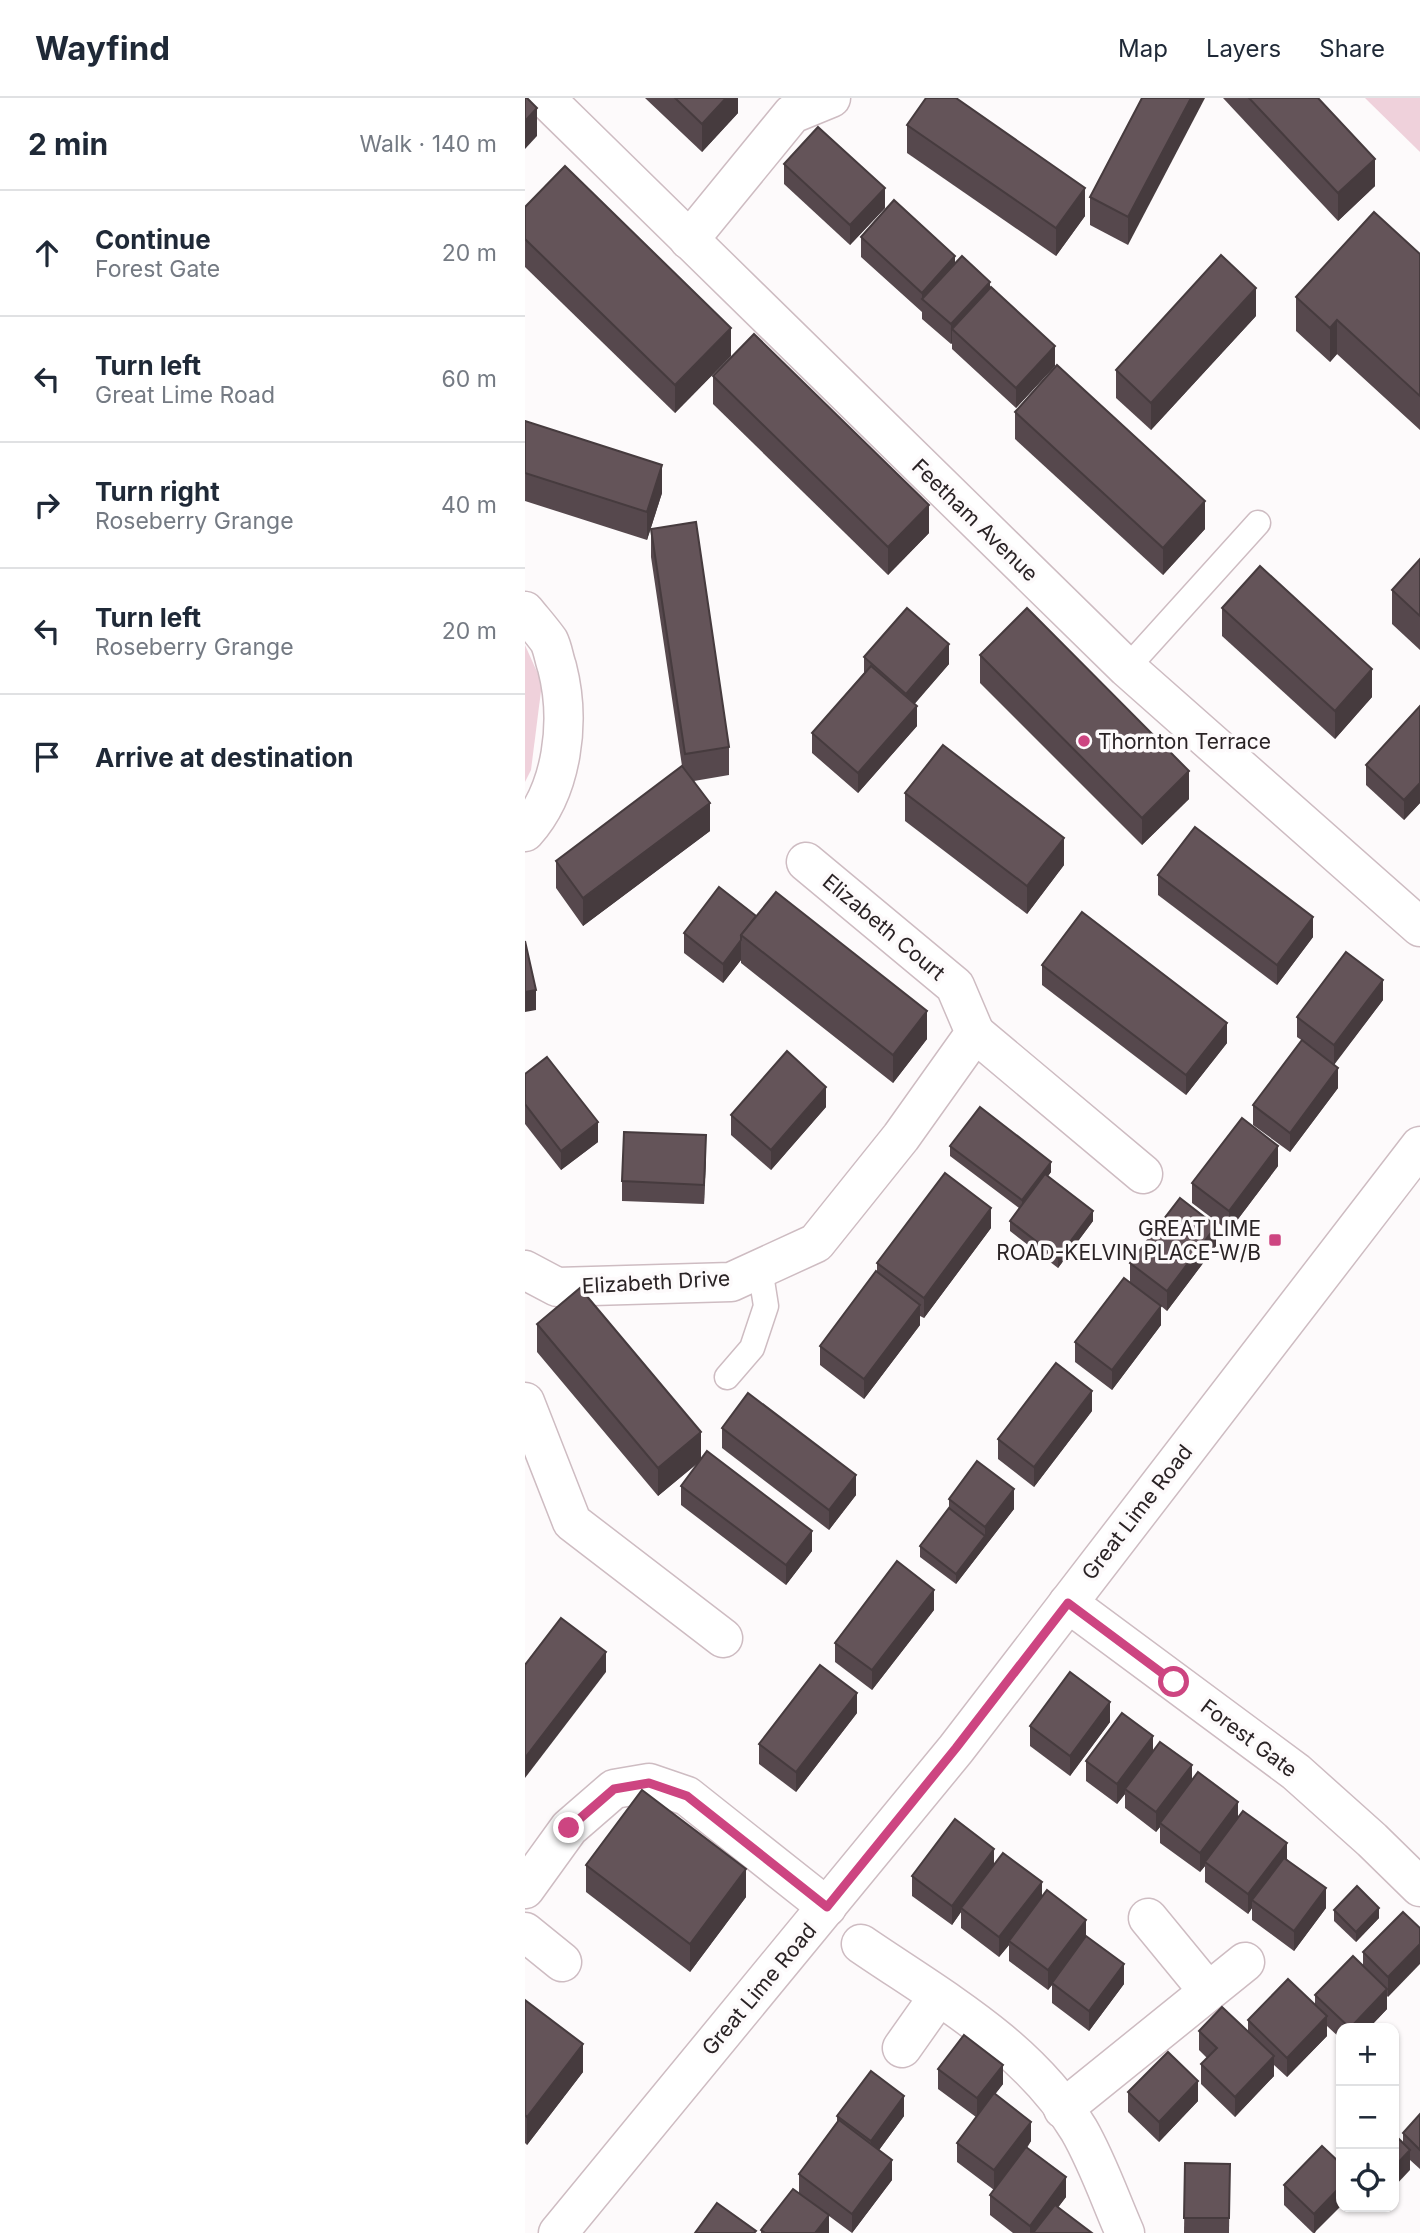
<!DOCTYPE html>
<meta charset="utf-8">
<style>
:root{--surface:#fff;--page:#f2f2f3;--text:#1f2937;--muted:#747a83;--line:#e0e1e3}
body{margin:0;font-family:Inter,sans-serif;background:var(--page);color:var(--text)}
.controls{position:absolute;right:21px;bottom:21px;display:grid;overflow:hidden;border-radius:14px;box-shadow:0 2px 5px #0004}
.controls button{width:63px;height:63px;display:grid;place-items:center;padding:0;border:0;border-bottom:2px solid var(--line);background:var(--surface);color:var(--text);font:35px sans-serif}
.stop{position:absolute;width:21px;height:21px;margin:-16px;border:5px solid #cd4581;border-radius:50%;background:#fff}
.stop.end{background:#cd4581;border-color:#fff;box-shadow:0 2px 7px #0008}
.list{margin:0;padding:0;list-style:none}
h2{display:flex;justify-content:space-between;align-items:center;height:91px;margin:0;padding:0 28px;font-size:30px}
h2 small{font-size:23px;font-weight:400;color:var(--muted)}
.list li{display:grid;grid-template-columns:46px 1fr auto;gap:21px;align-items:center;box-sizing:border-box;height:126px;padding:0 28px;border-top:2px solid var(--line)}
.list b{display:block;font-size:26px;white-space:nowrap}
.list p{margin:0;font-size:23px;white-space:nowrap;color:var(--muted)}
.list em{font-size:23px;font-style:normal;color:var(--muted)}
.icon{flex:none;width:38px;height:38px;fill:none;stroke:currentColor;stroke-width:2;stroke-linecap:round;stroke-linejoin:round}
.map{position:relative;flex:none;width:895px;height:2135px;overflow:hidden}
header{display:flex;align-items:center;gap:42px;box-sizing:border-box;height:98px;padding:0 35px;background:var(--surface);border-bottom:2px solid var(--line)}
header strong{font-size:33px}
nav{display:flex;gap:38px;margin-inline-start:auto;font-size:24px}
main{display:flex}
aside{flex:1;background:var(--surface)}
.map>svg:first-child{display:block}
</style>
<header>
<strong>Wayfind</strong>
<nav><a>Map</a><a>Layers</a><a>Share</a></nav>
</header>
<main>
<aside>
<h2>2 min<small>Walk · 140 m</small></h2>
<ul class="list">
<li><svg class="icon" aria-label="ahead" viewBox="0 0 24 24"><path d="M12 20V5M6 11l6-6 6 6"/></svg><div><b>Continue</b><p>Forest Gate</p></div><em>20 m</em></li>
<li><svg class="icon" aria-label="left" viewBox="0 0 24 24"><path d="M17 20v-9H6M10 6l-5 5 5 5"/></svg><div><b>Turn left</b><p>Great Lime Road</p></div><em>60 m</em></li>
<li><svg class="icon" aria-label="right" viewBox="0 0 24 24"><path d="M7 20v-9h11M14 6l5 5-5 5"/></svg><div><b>Turn right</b><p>Roseberry Grange</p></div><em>40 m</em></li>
<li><svg class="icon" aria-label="left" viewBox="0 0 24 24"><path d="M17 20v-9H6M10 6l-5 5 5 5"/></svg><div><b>Turn left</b><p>Roseberry Grange</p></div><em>20 m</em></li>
<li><svg class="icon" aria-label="arrive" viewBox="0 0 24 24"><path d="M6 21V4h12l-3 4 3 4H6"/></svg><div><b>Arrive at destination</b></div></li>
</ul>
</aside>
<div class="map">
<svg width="895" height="2135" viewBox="0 0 895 2135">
<rect width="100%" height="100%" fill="#fdfafb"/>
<g fill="#efd1db">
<polygon points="840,0 895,0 895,54"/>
<polygon points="0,547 17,585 6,672 0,684"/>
</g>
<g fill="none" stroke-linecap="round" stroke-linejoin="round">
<defs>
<g id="lane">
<polyline points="602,570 733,425"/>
<polyline points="202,1279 227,1250 241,1208 235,1170"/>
</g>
<g id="street">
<polyline points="20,0 602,570 895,829"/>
<polyline points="164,142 267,16 306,0"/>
<path d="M0 513C8 523 17 533 24 543 28 551 29 561 32 569 46 623 38 692 0 734"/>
<polyline points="450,935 618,1076"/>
<polyline points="0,1172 32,1189 206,1184 291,1145 376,1039 450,935 430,888 281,764"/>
<polyline points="0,1304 47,1424 198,1540"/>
<polyline points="543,1505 771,1674 847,1742 895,1789"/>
<polyline points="0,1791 44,1730 89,1691 124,1685 162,1698 302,1809"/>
<polyline points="623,1820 683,1893"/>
<polyline points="0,1834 37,1864"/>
<path d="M336 1846C415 1900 503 1948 554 2032 573 2065 585 2101 600 2135"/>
<polyline points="377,1950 413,1899"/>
<polyline points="538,2011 720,1864"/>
</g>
<polyline id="secondary" points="33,2135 431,1651 895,1048"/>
</defs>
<use href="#lane" stroke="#cebcc2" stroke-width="27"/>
<use href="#street" stroke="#cebcc2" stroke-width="41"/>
<use href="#secondary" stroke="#cebcc2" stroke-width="41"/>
<use href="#lane" stroke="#fff" stroke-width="24"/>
<use href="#street" stroke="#fff" stroke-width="38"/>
<use href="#secondary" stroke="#fff" stroke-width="38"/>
</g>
<g fill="#56484d">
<polygon points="120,0 213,0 213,15 177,54"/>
<polygon points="617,0 603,147 565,127 565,99"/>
<polygon points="698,0 793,0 850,88 813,123"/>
<polygon points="382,27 560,118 531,158 382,55"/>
<polygon points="259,66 360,110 325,147 259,86"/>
<polygon points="0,109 206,258 150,315 0,169"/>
<polygon points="336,139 430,165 465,189 530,268 491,310 427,251 427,245 426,246 397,221 397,214 336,159"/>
<polygon points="895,156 895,332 812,256 805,264 771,233 771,199"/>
<polygon points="731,218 626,332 591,300 591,272"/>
<polygon points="188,278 404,435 363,477 188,306"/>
<polygon points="490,314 680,431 638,477 490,341"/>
<polygon points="0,323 137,395 122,442 0,403"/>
<polygon points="126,431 204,649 204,677 169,683 185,733 58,828 31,790 31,763 157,668 126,459"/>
<polygon points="895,461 895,552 867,526 867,492"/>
<polygon points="697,510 847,599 810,641 697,538"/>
<polygon points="455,557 664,701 617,747 455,585"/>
<polygon points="339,559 424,566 389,606 392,628 333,695 287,655 287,635 339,575"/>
<polygon points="895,608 895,705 879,722 841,687 841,667"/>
<polygon points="380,695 539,767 502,816 380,723"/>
<polygon points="633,777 788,839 752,887 633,797"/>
<polygon points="231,818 402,941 368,985 216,865 216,862 198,885 159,855 159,835"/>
<polygon points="517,867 702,945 661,997 517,887"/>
<polygon points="858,902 809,966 813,990 765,1054 728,1027 728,1007 788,950 772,939 772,919"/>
<polygon points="0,976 73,1044 36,1072 0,1026"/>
<polygon points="301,1009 246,1072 206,1037 206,1017"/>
<polygon points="425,1048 526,1074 523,1078 568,1123 533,1170 485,1133 485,1123 494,1110 425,1058"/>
<polygon points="181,1057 179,1106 97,1103 97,1083"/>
<polygon points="753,1068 704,1133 667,1105 667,1085"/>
<polygon points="466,1130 399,1220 395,1218 395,1227 339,1301 295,1267 295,1248 352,1174 352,1165"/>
<polygon points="691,1148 642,1213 636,1208 636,1227 587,1292 550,1264 550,1244 605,1184 605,1165"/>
<polygon points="12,1226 287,1453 261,1487 156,1407 156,1388 173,1365 133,1398 12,1254"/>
<polygon points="567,1313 509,1389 473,1361 473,1341"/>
<polygon points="197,1330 331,1397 304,1432 197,1350"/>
<polygon points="424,1401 489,1411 431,1486 395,1459 395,1448 424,1410"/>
<polygon points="409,1512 347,1592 310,1564 310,1545"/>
<polygon points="332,1615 271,1694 234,1666 234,1646"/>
<polygon points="585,1624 545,1678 505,1648 505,1628"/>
<polygon points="628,1653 713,1719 762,1761 801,1810 769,1853 727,1822 727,1810 723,1816 680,1784 680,1768 675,1774 635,1745 635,1729 631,1734 600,1710 600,1696 592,1706 561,1683 561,1663"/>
<polygon points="469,1766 517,1799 561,1839 599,1886 564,1933 527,1905 527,1887 523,1892 484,1863 484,1847 474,1859 436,1830 436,1814 427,1827 387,1798 387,1778"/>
<polygon points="61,1767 221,1799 165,1874 61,1794"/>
<polygon points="809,1812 854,1820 831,1844 809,1823"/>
<polygon points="878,1814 863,1899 862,1898 862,1911 844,1930 816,1930 816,1941 802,1928 802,1938 762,1979 749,1967 749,1978 710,2019 676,1986 676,1966 682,1960 674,1952 674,1933 723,1933 723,1922 790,1907 790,1897 838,1868 838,1854"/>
<polygon points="0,1902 58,1974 2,2047 0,2045"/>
<polygon points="413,1971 478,1986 470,1996 506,2043 502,2050 541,2099 533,2109 567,2135 488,2135 465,2117 465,2097 469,2092 432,2064 432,2045 451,2019 413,1991"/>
<polygon points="603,1994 673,2003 634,2044 603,2014"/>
<polygon points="895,2016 895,2071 885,2062 885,2072 878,2044 878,2035"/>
<polygon points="312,2018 379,2018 354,2052 367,2082 327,2135 304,2118 304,2135 236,2135 236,2132 274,2095 274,2076 312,2024"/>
<polygon points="660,2065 705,2066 704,2135 659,2135"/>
<polygon points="816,2066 790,2135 788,2135 759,2107 759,2087"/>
</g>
<g fill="#463b3e">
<polygon points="201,0 213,0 213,15 177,54 177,26"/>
<polygon points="666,0 680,0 603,147 603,119"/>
<polygon points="12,10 12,38 0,51 0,23"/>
<polygon points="850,61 850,88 813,123 813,95"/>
<polygon points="360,90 360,110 325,147 325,127"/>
<polygon points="560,90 560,118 531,158 531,130"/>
<polygon points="430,158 430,178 397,201 397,215 397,195"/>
<polygon points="465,184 465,203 427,231 427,245 426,246 426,226"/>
<polygon points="731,190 731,218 626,332 626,305"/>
<polygon points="812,222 812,256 805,264 805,230"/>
<polygon points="206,230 206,258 150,315 150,287"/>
<polygon points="530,248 530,268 491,310 491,290"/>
<polygon points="137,367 137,395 122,442 122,414"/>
<polygon points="680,403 680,431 638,477 638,450"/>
<polygon points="404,407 404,435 363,477 363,449"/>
<polygon points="424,546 424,566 381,616 381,596"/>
<polygon points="847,571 847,599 810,641 810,613"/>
<polygon points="392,608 392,628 333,695 333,675"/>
<polygon points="664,673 664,701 617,747 617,720"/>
<polygon points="895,685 895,705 879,722 879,702"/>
<polygon points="185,705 185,733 58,828 58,800"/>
<polygon points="539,740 539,767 502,816 502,788"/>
<polygon points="788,819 788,839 752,887 752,867"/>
<polygon points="216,842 216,862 198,885 198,866"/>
<polygon points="858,882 858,902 809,967 809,947"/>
<polygon points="11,892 11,912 0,914 0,894"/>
<polygon points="402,913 402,941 368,985 368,957"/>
<polygon points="702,925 702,945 661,997 661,977"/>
<polygon points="813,970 813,990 765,1054 765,1035"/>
<polygon points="301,989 301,1009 246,1072 246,1052"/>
<polygon points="73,1024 73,1044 36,1072 36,1053"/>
<polygon points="181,1037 181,1057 179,1106 179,1087"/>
<polygon points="753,1048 753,1068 704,1133 704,1113"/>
<polygon points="526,1064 526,1074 497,1113 497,1102"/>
<polygon points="466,1110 466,1130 399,1220 399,1200"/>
<polygon points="568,1113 568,1123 533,1170 533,1160"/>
<polygon points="691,1128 691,1148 642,1213 642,1193"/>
<polygon points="395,1207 395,1227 339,1301 339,1281"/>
<polygon points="636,1208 636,1227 587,1292 587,1272"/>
<polygon points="567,1293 567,1313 509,1389 509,1369"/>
<polygon points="176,1334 176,1362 133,1398 133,1370"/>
<polygon points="331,1377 331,1397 304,1432 304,1412"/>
<polygon points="489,1391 489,1411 431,1486 431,1476 460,1438 460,1429"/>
<polygon points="287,1433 287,1453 261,1487 261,1467"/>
<polygon points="409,1492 409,1512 347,1592 347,1572"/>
<polygon points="81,1554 81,1574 0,1680 0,1660"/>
<polygon points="332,1595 332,1615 271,1694 271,1674"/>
<polygon points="585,1604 585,1624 545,1678 545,1658"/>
<polygon points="628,1638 628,1658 600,1691 600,1696 592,1706 592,1686"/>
<polygon points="667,1667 667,1687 635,1725 635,1729 631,1734 631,1714"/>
<polygon points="713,1704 713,1723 680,1764 680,1768 675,1774 675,1755"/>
<polygon points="762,1745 762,1765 727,1802 727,1810 723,1816 723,1796"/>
<polygon points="469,1751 469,1771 436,1810 436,1814 427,1827 427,1808"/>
<polygon points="221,1771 221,1799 165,1874 165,1846"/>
<polygon points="517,1784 517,1803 484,1843 484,1847 474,1859 474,1839"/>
<polygon points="801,1790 801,1810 769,1853 769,1833"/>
<polygon points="854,1810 854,1820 831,1844 831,1834"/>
<polygon points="561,1822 561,1842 527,1885 527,1887 523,1892 523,1872"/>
<polygon points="895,1846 895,1866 863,1899 863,1879"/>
<polygon points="599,1866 599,1886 564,1933 564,1913"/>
<polygon points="862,1891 862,1911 844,1930 825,1930"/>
<polygon points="802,1918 802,1938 762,1979 762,1960"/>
<polygon points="58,1946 58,1974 2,2047 2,2019"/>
<polygon points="749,1958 749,1978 710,2019 710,1999"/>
<polygon points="478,1967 478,1986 452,2020 452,2000"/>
<polygon points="673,1983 673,2003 634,2044 634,2024"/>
<polygon points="379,1998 379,2018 346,2063 346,2043"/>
<polygon points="506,2024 506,2043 469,2092 469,2072"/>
<polygon points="885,2052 885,2072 869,2089 869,2069"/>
<polygon points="367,2062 367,2082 327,2135 327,2116"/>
<polygon points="541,2079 541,2099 514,2135 505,2135 505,2128"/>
<polygon points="816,2088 816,2108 789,2135 789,2116"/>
<polygon points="304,2117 304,2135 290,2135"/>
</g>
<g fill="#645459" stroke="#463b3e" stroke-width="2">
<polygon points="0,0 2,0 12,10 0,23"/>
<polygon points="150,0 201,0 177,26"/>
<polygon points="401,0 431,0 560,90 531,130 382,27"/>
<polygon points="617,0 666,0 603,119 565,99"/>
<polygon points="724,0 793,0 850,61 813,95"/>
<polygon points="293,29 360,90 325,127 259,66"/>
<polygon points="40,68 206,230 150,287 0,141 0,109"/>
<polygon points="369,102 430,158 397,195 336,139"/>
<polygon points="849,114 895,156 895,298 812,222 805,230 771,199"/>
<polygon points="696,157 731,190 626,305 591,272"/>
<polygon points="437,158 465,184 426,226 397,201"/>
<polygon points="466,189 530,248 491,290 427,231"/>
<polygon points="229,236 404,407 363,449 188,278"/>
<polygon points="532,267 680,403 638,450 490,314"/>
<polygon points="0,323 137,367 122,414 0,375"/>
<polygon points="171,424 204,649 160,656 126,431"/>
<polygon points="895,461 895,518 867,492"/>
<polygon points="735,468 847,571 810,613 697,510"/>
<polygon points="382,510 424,546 381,596 339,559"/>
<polygon points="502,510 664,673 617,720 455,557"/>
<polygon points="346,568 392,608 333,675 287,635"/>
<polygon points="895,608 895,685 879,702 841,667"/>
<polygon points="418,647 539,740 502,788 380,695"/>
<polygon points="157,668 185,705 58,800 31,763"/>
<polygon points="670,729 788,819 752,867 633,777"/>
<polygon points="194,789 231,818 216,837 216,842 198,866 159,835"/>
<polygon points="251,794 402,913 368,957 216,837"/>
<polygon points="557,814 702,925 661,977 517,867"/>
<polygon points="0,843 11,892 0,894"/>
<polygon points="821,854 858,882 809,947 772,919"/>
<polygon points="777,942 813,970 765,1035 728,1007"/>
<polygon points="262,953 301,989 246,1052 206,1017"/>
<polygon points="22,959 73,1024 36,1053 0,1006 0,976"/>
<polygon points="455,1009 526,1064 497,1102 425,1048"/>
<polygon points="717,1020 753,1048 704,1113 667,1085"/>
<polygon points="99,1034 181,1037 179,1087 97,1083"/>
<polygon points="420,1075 466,1110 399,1200 352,1165"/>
<polygon points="520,1076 568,1113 533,1160 485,1123"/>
<polygon points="655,1100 691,1128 642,1193 605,1165"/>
<polygon points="351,1173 395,1207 339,1281 295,1248"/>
<polygon points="599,1180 636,1208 587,1272 550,1244"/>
<polygon points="55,1190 176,1334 133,1370 12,1226"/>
<polygon points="531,1265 567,1293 509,1369 473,1341"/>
<polygon points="223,1295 331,1377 304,1412 197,1330"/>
<polygon points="182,1353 287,1433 261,1467 156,1388"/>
<polygon points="452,1363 489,1391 460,1429 424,1401"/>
<polygon points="424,1410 460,1438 431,1476 395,1448"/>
<polygon points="372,1463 409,1492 347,1572 310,1545"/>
<polygon points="36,1520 81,1554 0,1660 0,1567"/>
<polygon points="295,1567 332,1595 271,1674 234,1646"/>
<polygon points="545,1574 585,1604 545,1658 505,1628"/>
<polygon points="597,1615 628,1638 592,1686 561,1663"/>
<polygon points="635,1644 667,1667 631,1714 600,1691"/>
<polygon points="673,1674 713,1704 675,1755 635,1725"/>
<polygon points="117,1692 221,1771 165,1846 61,1767"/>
<polygon points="718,1713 762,1745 723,1796 680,1764"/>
<polygon points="430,1721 469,1751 427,1808 387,1778"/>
<polygon points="478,1755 517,1784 474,1839 436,1810"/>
<polygon points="759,1760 801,1790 769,1833 727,1802"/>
<polygon points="832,1788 854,1810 831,1834 809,1812"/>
<polygon points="522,1792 561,1822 523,1872 484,1843"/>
<polygon points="878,1814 895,1830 895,1846 863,1879 838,1854"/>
<polygon points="561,1838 599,1866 564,1913 527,1885"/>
<polygon points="828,1858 862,1891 825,1930 790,1897"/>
<polygon points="763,1881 802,1918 762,1960 723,1922"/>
<polygon points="0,1902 58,1946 2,2019 0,2017"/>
<polygon points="697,1909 749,1958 710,1999 676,1966 692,1950 674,1933"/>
<polygon points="439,1937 478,1967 452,2000 413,1971"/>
<polygon points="643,1954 673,1983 634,2024 603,1994"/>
<polygon points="346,1973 379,1998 346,2043 312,2018"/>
<polygon points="469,1995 506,2024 469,2072 432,2045"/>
<polygon points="895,2016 895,2052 878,2035"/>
<polygon points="314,2022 367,2062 327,2116 274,2076"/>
<polygon points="869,2036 885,2052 869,2069"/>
<polygon points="797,2048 816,2066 816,2088 789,2116 759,2087"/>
<polygon points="501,2049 541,2079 505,2128 465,2097"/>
<polygon points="660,2065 705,2066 704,2120 659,2120"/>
<polygon points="268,2091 304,2117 290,2135 240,2135 236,2132"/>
<polygon points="192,2105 231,2133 229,2135 170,2135"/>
<polygon points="530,2107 567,2135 508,2135"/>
</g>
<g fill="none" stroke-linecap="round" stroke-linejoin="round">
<polyline stroke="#cd4581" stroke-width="9" points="44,1730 89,1691 124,1685 162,1698 302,1809 431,1650 543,1505 649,1584"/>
</g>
<g fill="#cd4581" stroke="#fdfafb" stroke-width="2.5">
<circle cx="559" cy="643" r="7"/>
<rect x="743" y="1135" width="14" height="14" rx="3.5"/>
</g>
<g text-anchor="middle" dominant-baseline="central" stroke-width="7" stroke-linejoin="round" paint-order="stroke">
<g font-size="21" fill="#2a2325" stroke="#fdfafb">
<text transform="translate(450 422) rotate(44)">Feetham Avenue</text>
<text transform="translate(359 829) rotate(40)">Elizabeth Court</text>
<text transform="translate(131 1184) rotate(-3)">Elizabeth Drive</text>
<text transform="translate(612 1414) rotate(-52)">Great Lime Road</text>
<text transform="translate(724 1640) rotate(37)">Forest Gate</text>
<text transform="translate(234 1891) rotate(-50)">Great Lime Road</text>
</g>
<g font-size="21" fill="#2a2325" stroke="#fdfafb" text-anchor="start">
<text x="573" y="643">Thornton Terrace</text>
<text x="736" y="1130" text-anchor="end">GREAT LIME<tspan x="736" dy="24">ROAD-KELVIN PLACE-W/B</tspan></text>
</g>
</g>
</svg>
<div class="controls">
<button>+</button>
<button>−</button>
<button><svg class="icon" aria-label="locate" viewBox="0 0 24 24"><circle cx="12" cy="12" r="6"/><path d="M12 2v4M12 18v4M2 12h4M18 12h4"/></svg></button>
</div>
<div class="stop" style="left:649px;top:1584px"></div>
<div class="stop end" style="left:44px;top:1730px"></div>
</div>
</main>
